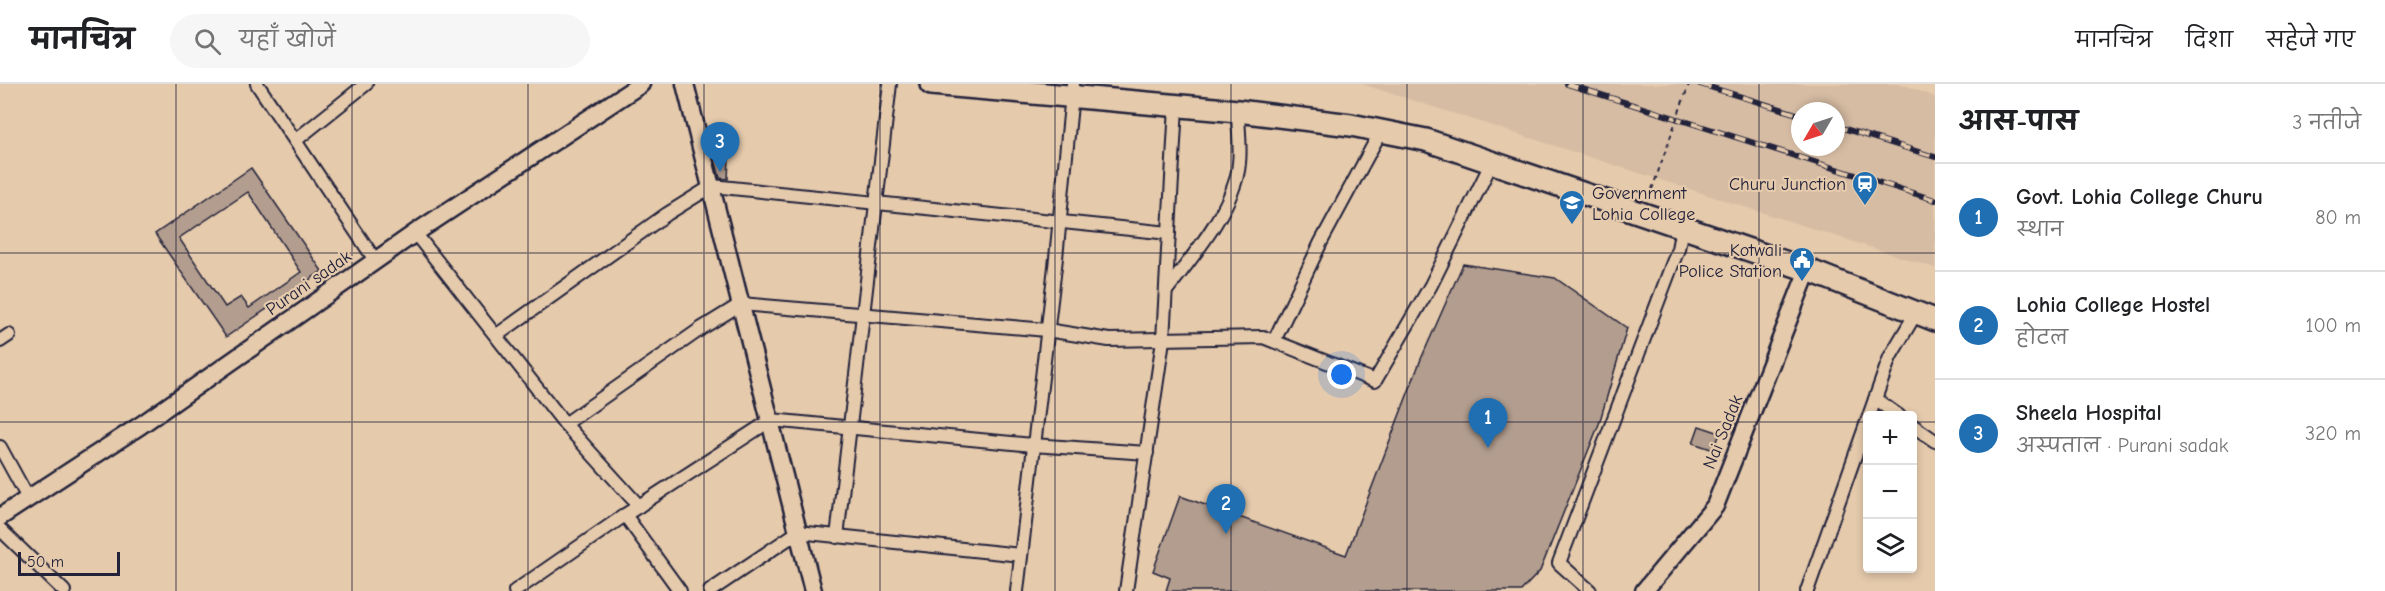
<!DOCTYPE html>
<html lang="hi">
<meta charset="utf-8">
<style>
:root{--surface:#fff;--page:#f6f6f6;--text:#202124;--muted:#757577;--line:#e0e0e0;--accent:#1f6fb2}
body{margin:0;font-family:"Comic Neue","Playpen Sans Deva",sans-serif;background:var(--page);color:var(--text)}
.controls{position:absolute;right:18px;bottom:18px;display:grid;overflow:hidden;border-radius:6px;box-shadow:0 3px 9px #0003}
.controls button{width:54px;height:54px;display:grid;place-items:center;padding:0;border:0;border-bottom:2px solid var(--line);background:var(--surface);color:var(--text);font:30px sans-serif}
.compass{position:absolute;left:1791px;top:18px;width:54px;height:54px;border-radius:50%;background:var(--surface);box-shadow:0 3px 9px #0003;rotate:231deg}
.scale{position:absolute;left:18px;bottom:15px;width:102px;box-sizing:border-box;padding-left:6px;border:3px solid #22223b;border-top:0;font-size:16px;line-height:21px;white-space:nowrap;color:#22223b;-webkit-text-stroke:4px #e5caac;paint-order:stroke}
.you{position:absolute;left:1342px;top:291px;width:21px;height:21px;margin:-15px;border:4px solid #fff;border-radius:50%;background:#1a73e8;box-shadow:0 0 0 9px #1a73e833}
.badge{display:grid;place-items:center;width:39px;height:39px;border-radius:50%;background:var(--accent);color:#fff;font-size:20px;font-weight:700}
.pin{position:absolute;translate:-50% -50px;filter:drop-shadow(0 2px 3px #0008)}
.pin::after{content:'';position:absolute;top:32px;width:21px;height:18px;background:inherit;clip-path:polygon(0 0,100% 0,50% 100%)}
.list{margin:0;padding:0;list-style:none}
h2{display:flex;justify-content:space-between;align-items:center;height:78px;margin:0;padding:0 24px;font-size:26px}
h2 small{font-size:20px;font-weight:400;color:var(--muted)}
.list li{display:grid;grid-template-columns:39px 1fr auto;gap:18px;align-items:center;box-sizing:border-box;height:108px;padding:0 24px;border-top:2px solid var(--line)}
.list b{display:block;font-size:22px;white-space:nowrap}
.list p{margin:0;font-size:20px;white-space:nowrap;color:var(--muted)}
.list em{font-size:20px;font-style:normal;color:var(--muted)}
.icon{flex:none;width:33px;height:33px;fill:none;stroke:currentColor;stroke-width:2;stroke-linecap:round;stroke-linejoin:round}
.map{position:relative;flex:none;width:1935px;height:507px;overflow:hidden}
header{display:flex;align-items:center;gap:36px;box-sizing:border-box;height:84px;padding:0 30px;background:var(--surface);border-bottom:2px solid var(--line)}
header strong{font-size:28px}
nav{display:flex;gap:33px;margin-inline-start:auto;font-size:21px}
.search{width:420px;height:54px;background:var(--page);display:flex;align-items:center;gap:15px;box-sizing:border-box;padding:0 21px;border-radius:33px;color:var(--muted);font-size:22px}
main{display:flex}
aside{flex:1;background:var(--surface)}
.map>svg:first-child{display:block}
</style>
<header>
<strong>मानचित्र</strong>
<div class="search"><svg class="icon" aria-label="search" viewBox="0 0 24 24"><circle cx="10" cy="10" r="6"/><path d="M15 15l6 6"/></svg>यहाँ खोजें</div>
<nav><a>मानचित्र</a><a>दिशा</a><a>सहेजे गए</a></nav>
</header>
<main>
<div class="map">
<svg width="1935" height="507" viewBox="0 0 1935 507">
<rect width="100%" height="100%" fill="#e5caac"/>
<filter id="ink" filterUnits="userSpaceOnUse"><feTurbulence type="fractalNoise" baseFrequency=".0167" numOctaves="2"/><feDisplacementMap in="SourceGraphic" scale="12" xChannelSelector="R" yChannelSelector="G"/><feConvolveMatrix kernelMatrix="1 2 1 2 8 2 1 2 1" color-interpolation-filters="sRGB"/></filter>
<g filter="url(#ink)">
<path fill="#d6bca3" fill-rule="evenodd" d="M1362 0H1902L1935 13V184ZM1800 27H1836V63H1800Z"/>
<g fill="#b29d8e" stroke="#22223b" stroke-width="1.5" fill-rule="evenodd">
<polygon points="714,72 729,73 728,95 720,94"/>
<path d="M251 84 322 187 226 253 155 150ZM248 108 301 188 249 224 241 213 225 223 179 154Z"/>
<polygon points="1463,180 1555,194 1627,244 1599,340 1540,487 1521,507 1166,507 1170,494 1153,487 1180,412 1346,471 1421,275"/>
<polygon points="1699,342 1720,349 1714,366 1693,359"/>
</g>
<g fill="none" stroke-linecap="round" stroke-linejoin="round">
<defs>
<g id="street">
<polyline points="257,0 375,176"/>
<polyline points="296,56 366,0"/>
<polyline points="415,149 565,340 639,422"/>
<path d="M1166 207C1191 175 1236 121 1239 79 1241 62 1238 44 1238 27"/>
<polyline points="497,251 667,130 712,102 1169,149"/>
<polyline points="0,257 9,251"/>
<polyline points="1274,257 1321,158 1381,47"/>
<polyline points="1875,315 1899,332"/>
<polyline points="1869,332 1890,273 1916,229"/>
<polyline points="565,340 702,244 741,220 1047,246 1109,256 1263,253 1375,297 1431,201 1492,78"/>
<polyline points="1912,341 1935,357"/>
<polyline points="0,363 28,414"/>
<polyline points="625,431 680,507"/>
<polyline points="0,445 64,507"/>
<polyline points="837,453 890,0"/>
<polyline points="515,507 625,431 771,336 1033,361 1147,369"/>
<polyline points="710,507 798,448 1021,471"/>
<polyline points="1017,507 1056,174 1073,0"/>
<polyline points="1126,507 1163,256 1176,22"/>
<polyline points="1590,507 1559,479 1678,165 1682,143"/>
<polyline points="1807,507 1868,335"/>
</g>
<g id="secondary">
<polyline points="685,0 813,507"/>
<polyline points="0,433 141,341 415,149 641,0"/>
<polyline points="1644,507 1715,422 1808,186"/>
</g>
<polyline id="highway" points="931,0 1238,27 1351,41 1426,56 1808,186 1935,236"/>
</defs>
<use href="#street" stroke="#22223b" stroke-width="16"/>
<use href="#secondary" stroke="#22223b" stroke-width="21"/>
<use href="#highway" stroke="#22223b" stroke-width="26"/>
<polyline stroke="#22223b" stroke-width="2" stroke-dasharray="4.5 4.5" stroke-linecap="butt" points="1649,114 1664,71"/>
<use href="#street" stroke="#e5caac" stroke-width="12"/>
<use href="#secondary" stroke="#e5caac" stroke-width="16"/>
<use href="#highway" stroke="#e5caac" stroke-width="21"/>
<defs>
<g id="rail">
<polyline points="1567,0 1935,116"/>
<polyline points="1700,0 1800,31"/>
<polyline points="1836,42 1935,73"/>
</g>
</defs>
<use href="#rail" stroke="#22223b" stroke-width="6"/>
<use href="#rail" stroke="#e5caac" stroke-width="4" stroke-dasharray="11" stroke-linecap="butt"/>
<polyline stroke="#22223b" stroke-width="2" stroke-dasharray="4.5 4.5" stroke-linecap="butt" points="1664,71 1689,0"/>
</g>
</g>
<path fill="none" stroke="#22223b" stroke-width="1.5" stroke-opacity="0.55" d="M176 0V507M352 0V507M528 0V507M704 0V507M880 0V507M1055 0V507M1231 0V507M1407 0V507M1583 0V507M1759 0V507M0 169H1935M0 338H1868M1912 338H1935"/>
<defs>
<symbol id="station-pin" viewBox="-11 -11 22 30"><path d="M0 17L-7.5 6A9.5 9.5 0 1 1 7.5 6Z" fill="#1f6fb2" stroke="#e5caac"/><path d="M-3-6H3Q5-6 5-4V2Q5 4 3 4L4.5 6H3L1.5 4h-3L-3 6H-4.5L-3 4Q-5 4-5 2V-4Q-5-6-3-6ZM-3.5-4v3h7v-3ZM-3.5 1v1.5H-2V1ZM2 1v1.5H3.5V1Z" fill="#fff"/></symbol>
<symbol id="university-pin" viewBox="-11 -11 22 30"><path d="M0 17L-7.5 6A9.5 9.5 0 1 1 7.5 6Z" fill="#1f6fb2" stroke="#e5caac"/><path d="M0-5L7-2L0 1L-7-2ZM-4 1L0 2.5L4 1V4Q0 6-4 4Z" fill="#fff"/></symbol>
<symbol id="civic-pin" viewBox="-11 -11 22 30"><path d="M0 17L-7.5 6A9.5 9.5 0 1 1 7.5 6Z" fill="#1f6fb2" stroke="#e5caac"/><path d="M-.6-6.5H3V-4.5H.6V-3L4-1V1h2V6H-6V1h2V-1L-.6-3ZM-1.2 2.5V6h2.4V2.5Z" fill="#fff"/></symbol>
</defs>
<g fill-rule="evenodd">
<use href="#station-pin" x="1850" y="85" width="30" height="40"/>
<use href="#university-pin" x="1557" y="104" width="30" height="40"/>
<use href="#civic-pin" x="1787" y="161" width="30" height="40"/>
</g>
<g text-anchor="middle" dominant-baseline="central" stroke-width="4.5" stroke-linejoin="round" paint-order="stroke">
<g font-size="18" fill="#22223b" stroke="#e5caac" text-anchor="end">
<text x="1846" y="100">Churu Junction</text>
<text x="1592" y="109" text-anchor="start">Government<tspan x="1592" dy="21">Lohia College</tspan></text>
<text x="1782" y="166">Kotwali<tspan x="1782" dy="21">Police Station</tspan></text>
</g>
<g font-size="18" fill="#22223b" stroke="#e5caac">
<text transform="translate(309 199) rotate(-35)">Purani sadak</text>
<text transform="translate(1723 348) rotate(-68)">Nai Sadak</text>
</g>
</g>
</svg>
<div class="controls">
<button>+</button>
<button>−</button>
<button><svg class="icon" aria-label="layers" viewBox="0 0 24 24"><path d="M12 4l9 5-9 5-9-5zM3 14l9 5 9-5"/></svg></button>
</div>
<svg class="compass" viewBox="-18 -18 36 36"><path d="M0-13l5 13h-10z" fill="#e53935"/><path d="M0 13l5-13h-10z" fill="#757577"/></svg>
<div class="scale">50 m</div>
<div class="you"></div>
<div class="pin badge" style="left:1488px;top:364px">1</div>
<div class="pin badge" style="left:1226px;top:450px">2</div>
<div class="pin badge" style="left:720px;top:88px">3</div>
</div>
<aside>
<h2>आस-पास<small>3 नतीजे</small></h2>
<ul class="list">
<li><span class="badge">1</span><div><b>Govt. Lohia College Churu</b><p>स्थान</p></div><em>80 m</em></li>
<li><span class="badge">2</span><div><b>Lohia College Hostel</b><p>होटल</p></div><em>100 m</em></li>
<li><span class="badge">3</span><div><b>Sheela Hospital</b><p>अस्पताल · Purani sadak</p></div><em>320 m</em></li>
</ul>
</aside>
</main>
